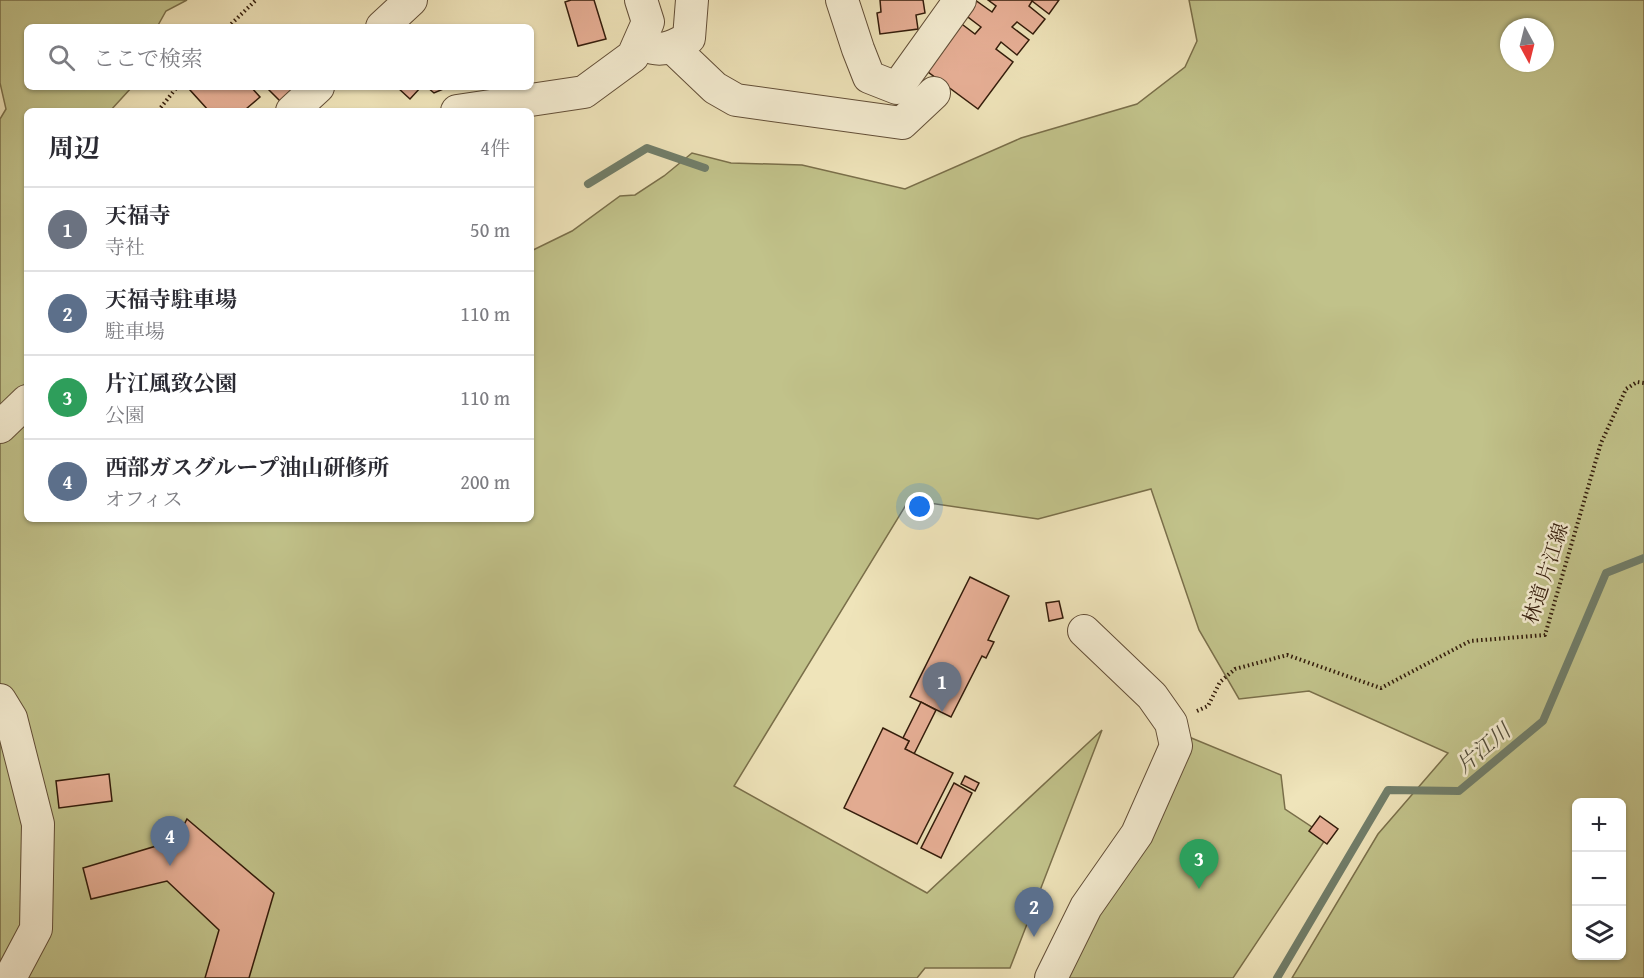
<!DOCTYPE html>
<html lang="ja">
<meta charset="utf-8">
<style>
:root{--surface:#fff;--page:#f7f7f7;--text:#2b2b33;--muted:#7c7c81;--line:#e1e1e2;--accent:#8f2418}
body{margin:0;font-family:"Gentium Book Plus","Noto Serif JP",serif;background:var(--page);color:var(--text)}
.controls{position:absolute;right:18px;bottom:18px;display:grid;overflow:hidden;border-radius:9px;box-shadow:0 2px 4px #0004}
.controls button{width:54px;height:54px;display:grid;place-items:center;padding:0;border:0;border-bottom:2px solid var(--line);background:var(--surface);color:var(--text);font:30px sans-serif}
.compass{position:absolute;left:1500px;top:18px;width:54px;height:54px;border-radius:50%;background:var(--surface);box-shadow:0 2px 4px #0004;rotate:173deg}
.you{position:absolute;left:920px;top:507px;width:21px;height:21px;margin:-15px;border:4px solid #fff;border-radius:50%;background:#1a73e8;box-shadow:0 0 0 9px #1a73e833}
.badge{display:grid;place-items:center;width:39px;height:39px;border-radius:50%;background:var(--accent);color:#fff;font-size:20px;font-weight:700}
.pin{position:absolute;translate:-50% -50px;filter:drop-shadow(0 2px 3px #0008)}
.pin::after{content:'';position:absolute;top:32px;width:21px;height:18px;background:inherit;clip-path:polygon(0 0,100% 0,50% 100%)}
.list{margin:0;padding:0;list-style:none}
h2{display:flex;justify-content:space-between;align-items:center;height:78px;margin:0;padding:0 24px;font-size:26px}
h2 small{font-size:20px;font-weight:400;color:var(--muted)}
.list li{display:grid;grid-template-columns:39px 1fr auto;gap:18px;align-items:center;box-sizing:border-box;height:84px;padding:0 24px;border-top:2px solid var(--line)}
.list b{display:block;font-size:22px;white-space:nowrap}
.list p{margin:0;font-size:20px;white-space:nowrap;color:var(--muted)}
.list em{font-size:20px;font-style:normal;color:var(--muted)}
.icon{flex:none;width:33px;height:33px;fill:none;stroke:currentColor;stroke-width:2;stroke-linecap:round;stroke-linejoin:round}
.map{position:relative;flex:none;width:1644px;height:978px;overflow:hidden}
.search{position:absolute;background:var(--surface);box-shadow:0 2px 4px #0004;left:24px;top:24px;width:510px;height:66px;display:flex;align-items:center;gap:15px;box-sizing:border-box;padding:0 21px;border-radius:9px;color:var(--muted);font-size:22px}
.panel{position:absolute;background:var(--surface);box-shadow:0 2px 4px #0004;left:24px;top:108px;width:510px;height:414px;border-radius:9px}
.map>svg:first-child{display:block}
</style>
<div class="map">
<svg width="1644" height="978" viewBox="0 0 1644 978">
<rect width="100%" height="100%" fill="#efe4ba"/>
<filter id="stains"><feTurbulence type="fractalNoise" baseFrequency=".00333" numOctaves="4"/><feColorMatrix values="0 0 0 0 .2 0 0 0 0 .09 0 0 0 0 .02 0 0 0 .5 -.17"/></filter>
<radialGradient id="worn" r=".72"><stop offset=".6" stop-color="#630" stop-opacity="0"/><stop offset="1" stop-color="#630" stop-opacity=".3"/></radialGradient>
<g fill="#c1c28a" stroke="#7a6f4a" stroke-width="1.5" fill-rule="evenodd">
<path d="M0 0H187L166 11 157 27H27V87H132L110 111H27V519H531V251L572 231 620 196 635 195 664 176 692 153 731 163 802 165 905 189 1021 138 1137 104 1185 67 1197 41 1189 0H1644V978H1292L1378 834 1448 753 1309 691 1239 699 1199 630 1151 489 1038 519 909 500 734 786 927 893 1102 730 1010 968H925L917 978H0V119L6 109 0 83ZM1509 27H1545V63H1509ZM1576 802H1622V956H1576Z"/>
<polygon points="1189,737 1281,775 1285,809 1327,837 1233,978 1059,978"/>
</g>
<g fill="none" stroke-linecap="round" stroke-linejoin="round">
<g stroke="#717e6a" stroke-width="8">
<polyline points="588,184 647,148 705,168"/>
<polyline points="1277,978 1388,790 1459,791 1543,721 1606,573 1644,558"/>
</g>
</g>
<g fill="#e8b097" stroke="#331c0b" stroke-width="1.5">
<polygon points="571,0 594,0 606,39 578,46 565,2"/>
<polygon points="880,0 923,0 925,13 916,15 918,29 880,34 877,13 881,12"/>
<polygon points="975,0 992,12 996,6 988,0 1059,0 1049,14 1032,1 1029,6 1045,19 1033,34 1017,22 1012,27 1029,40 1017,55 1001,42 996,49 1013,62 978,109 924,69 959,22 975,34 981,27 964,14"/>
<polygon points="194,87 251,87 260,97 246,109 248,111 209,111 190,90"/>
<polygon points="268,87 296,87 281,102 267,88"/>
<polygon points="397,87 421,87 410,99"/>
<polygon points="427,87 448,87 434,93"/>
<polygon points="970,577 1009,596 988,640 994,642 986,658 982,656 951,717 910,697"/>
<polygon points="1059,601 1063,618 1049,621 1046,603"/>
<polygon points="921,702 936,710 914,754 905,749 909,741 903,738"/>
<polygon points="883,728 909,741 905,749 953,773 917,844 844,808"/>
<polygon points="109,774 112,801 59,808 56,781"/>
<polygon points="965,776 979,783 975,791 961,784"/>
<polygon points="954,783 972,793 941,858 921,848"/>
<polygon points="1320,816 1338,829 1327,844 1309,831"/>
<polygon points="187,819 274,893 249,978 205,978 219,930 167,881 91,899 83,868 176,840"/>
</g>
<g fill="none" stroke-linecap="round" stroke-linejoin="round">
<defs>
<g id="minor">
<polyline points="842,0 858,49 869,77 897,88 960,0"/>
<polyline points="382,27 411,0"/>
<polyline points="672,47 715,88 736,100 902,123 934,93"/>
<path d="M653 48C666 51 678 44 689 38L692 0"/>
<polyline points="292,111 318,87"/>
<polyline points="457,111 584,92 633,56 648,22 641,0"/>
<polyline points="0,427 27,401"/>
<polyline points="0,700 11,718 38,824 36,929 10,978"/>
<polyline points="1051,978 1086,907 1137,834 1176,746 1171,723 1152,696 1084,631"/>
</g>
</defs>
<use href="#minor" stroke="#624e37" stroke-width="34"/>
<g stroke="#331c0b" stroke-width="4" stroke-dasharray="1.5 3" stroke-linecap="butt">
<polyline points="228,27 256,0"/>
<polyline points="158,111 177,87"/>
<polyline points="1197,711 1208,706 1220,682 1235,669 1287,655 1381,688 1470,641 1545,635 1601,443 1626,389 1637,382 1644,383"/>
</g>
<use href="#minor" stroke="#f5edd2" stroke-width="32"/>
</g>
<g text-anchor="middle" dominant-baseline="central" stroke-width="5" stroke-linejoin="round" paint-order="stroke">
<g font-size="20" fill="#331c0b" stroke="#f5edd2">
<text transform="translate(1545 573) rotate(-72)">林道 片江線</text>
</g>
<g font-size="21" font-style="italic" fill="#524d3b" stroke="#f5edd2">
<text transform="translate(1483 748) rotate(-40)">片江川</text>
</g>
</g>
<rect width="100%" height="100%" filter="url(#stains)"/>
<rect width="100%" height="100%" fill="url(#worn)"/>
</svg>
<div class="controls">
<button>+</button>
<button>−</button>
<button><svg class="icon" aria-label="layers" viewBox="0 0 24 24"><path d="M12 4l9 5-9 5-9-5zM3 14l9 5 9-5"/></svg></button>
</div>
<svg class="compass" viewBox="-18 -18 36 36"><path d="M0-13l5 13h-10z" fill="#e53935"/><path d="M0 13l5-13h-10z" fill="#7c7c81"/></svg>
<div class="you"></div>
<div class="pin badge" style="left:942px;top:712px;background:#6b7280">1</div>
<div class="pin badge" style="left:1034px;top:937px;background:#5c6f8a">2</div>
<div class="pin badge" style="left:1199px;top:889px;background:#2e9e5b">3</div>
<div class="pin badge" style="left:170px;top:866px;background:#5c6f8a">4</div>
<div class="search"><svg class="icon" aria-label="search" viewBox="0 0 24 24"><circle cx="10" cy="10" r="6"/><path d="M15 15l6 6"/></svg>ここで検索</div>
<section class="panel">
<h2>周辺<small>4件</small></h2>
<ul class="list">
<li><span class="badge" style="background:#6b7280">1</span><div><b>天福寺</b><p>寺社</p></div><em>50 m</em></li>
<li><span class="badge" style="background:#5c6f8a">2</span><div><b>天福寺駐車場</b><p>駐車場</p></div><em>110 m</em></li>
<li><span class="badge" style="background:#2e9e5b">3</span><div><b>片江風致公園</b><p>公園</p></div><em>110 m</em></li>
<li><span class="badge" style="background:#5c6f8a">4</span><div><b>西部ガスグループ油山研修所</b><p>オフィス</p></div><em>200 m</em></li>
</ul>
</section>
</div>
